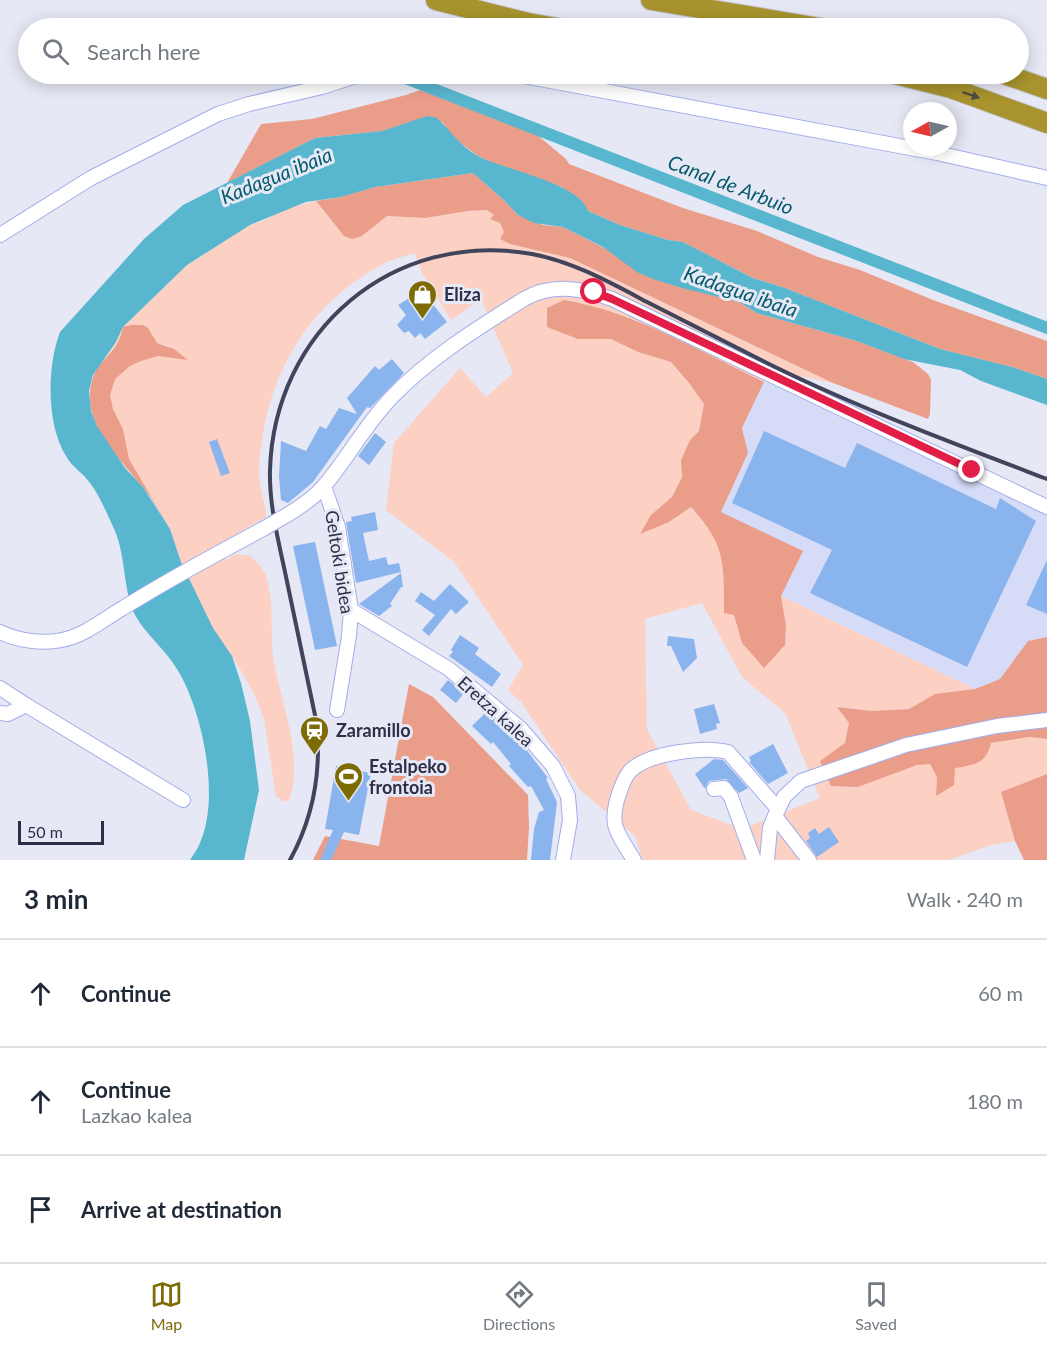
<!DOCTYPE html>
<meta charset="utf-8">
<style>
:root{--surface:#fff;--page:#f6f6f7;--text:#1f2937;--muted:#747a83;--line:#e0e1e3;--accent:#7e6b04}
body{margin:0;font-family:Lato,sans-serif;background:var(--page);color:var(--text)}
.compass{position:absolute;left:903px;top:102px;width:54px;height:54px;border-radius:50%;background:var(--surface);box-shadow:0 3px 15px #0003;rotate:262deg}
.scale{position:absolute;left:18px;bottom:15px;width:86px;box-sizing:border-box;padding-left:6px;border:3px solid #2b2f47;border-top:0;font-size:16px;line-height:21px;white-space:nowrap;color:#2b2f47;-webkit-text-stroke:4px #e6e8f5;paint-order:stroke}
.stop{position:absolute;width:18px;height:18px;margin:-14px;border:4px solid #e11d48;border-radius:50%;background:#fff}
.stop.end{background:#e11d48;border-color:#fff;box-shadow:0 2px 6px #0008}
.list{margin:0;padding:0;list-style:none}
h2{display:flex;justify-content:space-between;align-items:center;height:78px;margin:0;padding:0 24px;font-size:26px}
h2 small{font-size:20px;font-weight:400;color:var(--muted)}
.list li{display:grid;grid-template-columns:39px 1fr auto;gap:18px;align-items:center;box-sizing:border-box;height:108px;padding:0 24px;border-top:2px solid var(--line)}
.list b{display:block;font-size:22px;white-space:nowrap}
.list p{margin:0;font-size:20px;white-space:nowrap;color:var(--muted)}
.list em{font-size:20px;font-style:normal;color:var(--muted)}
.icon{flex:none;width:33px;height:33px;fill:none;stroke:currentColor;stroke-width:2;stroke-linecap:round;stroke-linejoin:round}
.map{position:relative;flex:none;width:1047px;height:860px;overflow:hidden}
.search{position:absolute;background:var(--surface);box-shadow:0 3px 15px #0003;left:18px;right:18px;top:18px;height:66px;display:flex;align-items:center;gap:15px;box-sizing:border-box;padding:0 21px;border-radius:33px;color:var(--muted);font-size:22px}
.sheet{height:402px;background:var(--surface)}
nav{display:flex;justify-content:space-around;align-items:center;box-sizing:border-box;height:84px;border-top:2px solid var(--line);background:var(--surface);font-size:16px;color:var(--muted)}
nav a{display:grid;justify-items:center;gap:3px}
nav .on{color:var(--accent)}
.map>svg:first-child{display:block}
</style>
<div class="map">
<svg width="1047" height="860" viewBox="0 0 1047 860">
<rect width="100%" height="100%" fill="#e6e8f5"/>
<polygon fill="#d6dcf8" points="770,370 1047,499 1047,637 1028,641 1000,679 975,689 781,596 721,512 748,453 742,428"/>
<path fill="#fcd0c3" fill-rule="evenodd" d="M316 201 337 228 362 236 387 216 425 218 468 211 486 210 494 215 491 219 500 223 510 244 570 258 833 383 770 370 764 382 633 319 578 339H611L638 352 671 362 690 384 705 404 699 431 690 440 681 459 682 477 672 497 651 515 669 522 691 507C701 518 713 532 718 546 725 567 724 592 724 613L734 614 742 643 764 667 785 645 786 625 781 596 975 689 935 694 909 709 872 711 838 707 849 723 845 744 858 787 917 764H930L937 777 936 795 954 768 991 743 1029 737 1047 739V774L1001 792 1015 841 991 845 949 860H643L635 836 580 790 521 702 508 690 523 665 454 562 386 510 394 443 460 368 486 397 513 373 481 299 451 320 422 273 415 253C405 256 394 259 385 263 303 306 263 382 259 472 258 487 266 502 266 517L221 543 226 560 235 554 251 556C256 561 262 567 265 574 275 599 270 631 273 656 280 701 305 756 289 801H283L276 796 264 719 255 696 242 672 213 629 181 562 170 529 129 459 123 429 113 409 110 395 114 379 130 366 141 361 158 356 187 359 168 346 157 343 136 326 131 325 102 363 116 342 123 327 187 265 250 225 263 221 285 209ZM702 603 742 677 785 713 820 798 743 829 691 810 647 729 645 619Z"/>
<g fill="#ea9e89">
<polygon points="420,90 536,134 566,159 569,164 683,208 757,231 818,257 860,270 933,300 1047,341 1047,379 1012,367 940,349 785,288 753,278 683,242 668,240 620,225 588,211 562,187 501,167 478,156 455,139 442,122 411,122 382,131 315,138 227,183 261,124 312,119 406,95"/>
<polygon points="473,173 505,201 518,215 543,225 563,227 614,253 718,297 739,302 757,313 857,341 913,362 928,374 931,380 930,414 928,419 833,383 570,258 510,244 500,239 504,232 500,223 490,219 494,215 487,210 468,211 425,218 387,216 362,236 352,239 344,236 316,201 341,197 375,187"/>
<path d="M564 300C635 312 699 351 764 382L742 428 748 453 721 512 803 551 781 596 786 625 785 645 764 668 742 643 734 615 724 613C724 592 725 567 718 547 713 533 701 518 691 507L669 522 640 534 651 515 672 497 682 477 681 460 690 440 699 431 704 404 690 384 671 362 638 352 611 339H578L547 327V308Z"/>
<path d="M131 325H143L148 328 157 343 174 349 188 360 158 356 141 361 130 366 115 379 110 395 113 409 123 429 129 459 170 529C161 515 153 499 142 486 118 457 78 420 93 378 97 363 113 354 119 340 121 336 122 331 123 327Z"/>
<path d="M1047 637V739L1029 737 991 743C986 764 974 765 955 768L954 785 936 796 937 777 930 764 917 765 858 787 831 786 820 761 845 743 849 723 837 707 872 711 909 709 935 694 975 689 1000 679 1028 641Z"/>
<polygon points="409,684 433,697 528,795 529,827 527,860 313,860 325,836 379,846"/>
<polygon points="1047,774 1047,860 1024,860 1015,841 1001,792"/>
</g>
<path fill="#58b7cf" d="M427 116 437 118C452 132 459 145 478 156 504 170 580 183 588 211L620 225 668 240 683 242 753 278 785 288 940 349 1012 367 1047 379V405L981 381 960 370 904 359 857 341 757 313 739 302 682 288 653 279 637 272 603 247 563 227 534 223 518 215 505 201 473 173 375 187 341 197 306 202 250 225 187 265 123 327 116 342 93 375 89 391 91 411 97 426 125 468 143 487 170 529 181 562 213 628 232 656 241 683 250 721 259 790 244 860H190C194 854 199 847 201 840 220 795 202 709 177 669 165 649 146 635 135 615 123 591 126 557 115 531 108 516 100 496 90 483 83 473 72 467 66 456 46 424 47 366 60 332L144 239 183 205 315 138 382 131Z"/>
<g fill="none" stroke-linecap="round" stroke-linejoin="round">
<polyline stroke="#58b7cf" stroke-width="12" points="400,76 1047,328"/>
</g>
<g fill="#8ab4ee">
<polygon points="419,287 447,322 425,339 420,333 415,338 409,331 404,333 397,325 406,315 398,305 411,297 410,294"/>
<polygon points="392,359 404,373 370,408 367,407 313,482 288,503 281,500 279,476 281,441 306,451 320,426 326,429 339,408 357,414 347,398 375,366 379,370"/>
<polygon points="764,431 845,468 857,443 996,509 1000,498 1036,521 967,667 810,593 832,550 732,503"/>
<polygon points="375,433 386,442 369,465 358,456"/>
<polygon points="217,439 230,473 221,476 209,442"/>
<polygon points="375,512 378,530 363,533 369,561 386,557 388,565 399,563 401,572 356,583 346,522 352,521 351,517"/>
<polygon points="315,542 337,646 315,650 293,546"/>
<polygon points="1047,560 1047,614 1026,605"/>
<polygon points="401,573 403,587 401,587 390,604 392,606 379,616 359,604"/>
<polygon points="450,584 469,602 456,614 451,609 429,636 422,630 435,615 415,601 421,592 434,601"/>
<polygon points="460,635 479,648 475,654 501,674 492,687 449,656 453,652 451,650"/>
<polygon points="668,636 694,639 697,658 683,672 671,646 667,646"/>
<polygon points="448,680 464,693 456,703 440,690"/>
<polygon points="714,704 720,723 716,724 717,729 700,734 694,709"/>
<polygon points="486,712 515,735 548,778 546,779 557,802 550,860 531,860 534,829 539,812 544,810 531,786 528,787 509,766 511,764 493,742 491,744 472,726"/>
<polygon points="773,744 788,773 768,784 749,762 751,761 749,757"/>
<polygon points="714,759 723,760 748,788 739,793 726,779 709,781 705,789 695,774"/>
<polygon points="336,766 371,773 359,835 344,832 331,860 320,860 333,830 325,829"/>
<polygon points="829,827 839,842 817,857 806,841 810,838 808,833 815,828 819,834"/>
</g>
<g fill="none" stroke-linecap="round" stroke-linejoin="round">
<defs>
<g id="minor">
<polyline points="513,74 937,153 1047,178"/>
<polyline points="0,235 91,178 218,114 249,104 322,87 362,74"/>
<polyline points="324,486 338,527 351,610 349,636 337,710"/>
<path d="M280 519C296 510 312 500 324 486 348 458 365 425 391 398 429 358 478 328 524 299 552 283 582 288 612 299L1047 507"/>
<polyline points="351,610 449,669 521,729 553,766 568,796 570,820 563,860"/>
<path d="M0 632C19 641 42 644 62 640 84 636 104 619 123 608 168 580 216 554 263 529"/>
<polyline points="0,688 26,705"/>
<polyline points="0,713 8,714 26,705 183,800"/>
<polyline points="714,789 724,788 731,797 754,860"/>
<polyline points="775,816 809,860"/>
<path d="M634 860C628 850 620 839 616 828 613 820 615 808 617 800 620 791 623 779 630 771 648 753 704 746 728 752L778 809"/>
<polyline points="767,860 770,828 775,816 784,797 801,781 906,745 997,726 1047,720"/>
</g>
<g id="highway">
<polyline points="436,0 528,23 557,28"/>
<polyline points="651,0 820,28"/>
<polyline points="895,74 951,88 1047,123"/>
<polyline points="1004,74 1047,89"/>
</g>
</defs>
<use href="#minor" stroke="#a3adea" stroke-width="16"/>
<use href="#highway" stroke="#c4c5cb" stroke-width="22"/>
<use href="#minor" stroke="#fff" stroke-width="14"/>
<use href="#highway" stroke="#a8932e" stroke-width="20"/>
<path stroke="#41445b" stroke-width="4" d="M290 860C314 816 322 769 316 720 306 671 295 621 285 572 278 539 269 504 270 470 274 331 393 229 532 254 574 262 611 283 649 303 690 324 731 345 773 366 861 409 955 444 1047 479"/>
<defs>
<polyline id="minor-bridge" points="263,529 280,519"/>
</defs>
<use href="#minor-bridge" stroke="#a3adea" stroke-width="16" stroke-linecap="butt"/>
<use href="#minor-bridge" stroke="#fff" stroke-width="14"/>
</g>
<defs><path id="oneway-solid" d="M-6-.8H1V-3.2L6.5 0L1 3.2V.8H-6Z" transform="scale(1.5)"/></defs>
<use fill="#504d40" href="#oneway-solid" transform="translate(971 95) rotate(19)"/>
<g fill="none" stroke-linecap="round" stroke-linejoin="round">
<polyline stroke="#e11d48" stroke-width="8" points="594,292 612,299 972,470"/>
</g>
<defs>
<symbol id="shop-pin" viewBox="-11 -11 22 30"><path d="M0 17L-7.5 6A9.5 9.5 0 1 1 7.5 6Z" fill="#7e6b04" stroke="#e6e8f5"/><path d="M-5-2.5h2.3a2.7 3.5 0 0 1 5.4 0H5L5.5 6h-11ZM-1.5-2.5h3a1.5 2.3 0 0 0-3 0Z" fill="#fff"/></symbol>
<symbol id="station-pin" viewBox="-11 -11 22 30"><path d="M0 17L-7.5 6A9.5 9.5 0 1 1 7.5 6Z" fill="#7e6b04" stroke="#e6e8f5"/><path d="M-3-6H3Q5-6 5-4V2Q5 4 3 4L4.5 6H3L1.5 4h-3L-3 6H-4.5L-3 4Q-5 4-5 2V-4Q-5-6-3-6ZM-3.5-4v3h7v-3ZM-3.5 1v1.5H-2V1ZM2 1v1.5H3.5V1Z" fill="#fff"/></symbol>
<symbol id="stadium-pin" viewBox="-11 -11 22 30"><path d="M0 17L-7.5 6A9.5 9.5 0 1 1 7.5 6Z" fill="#7e6b04" stroke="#e6e8f5"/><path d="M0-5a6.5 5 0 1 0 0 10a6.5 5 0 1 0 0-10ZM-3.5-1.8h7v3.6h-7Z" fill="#fff"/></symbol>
</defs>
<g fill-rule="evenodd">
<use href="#shop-pin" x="406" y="278" width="33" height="45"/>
<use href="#station-pin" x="298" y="714" width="33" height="45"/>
<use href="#stadium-pin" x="332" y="760" width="33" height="45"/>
</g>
<g text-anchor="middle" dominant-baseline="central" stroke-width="6" stroke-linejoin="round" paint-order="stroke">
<g font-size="18" font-weight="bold" fill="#2b2f47" stroke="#e6e8f5" text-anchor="start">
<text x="444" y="294">Eliza</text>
<text x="336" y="730">Zaramillo</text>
<text x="369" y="766">Estalpeko<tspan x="369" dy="21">frontoia</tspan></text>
</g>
<g font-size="18" fill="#2b2f47" stroke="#e6e8f5">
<text transform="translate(340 562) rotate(81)">Geltoki bidea</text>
<text transform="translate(496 711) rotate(42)">Eretza kalea</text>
</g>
<g font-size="20" font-style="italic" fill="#055a6b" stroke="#e6e8f5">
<text transform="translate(276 175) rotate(-22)">Kadagua ibaia</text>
<text transform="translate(731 184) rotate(21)">Canal de Arbuio</text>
<text transform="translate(741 291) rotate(19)">Kadagua ibaia</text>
</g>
</g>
</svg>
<svg class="compass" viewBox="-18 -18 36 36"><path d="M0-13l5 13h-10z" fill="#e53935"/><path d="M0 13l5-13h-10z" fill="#747a83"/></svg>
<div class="scale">50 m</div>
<div class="stop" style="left:594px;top:292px"></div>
<div class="stop end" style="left:972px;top:470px"></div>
<div class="search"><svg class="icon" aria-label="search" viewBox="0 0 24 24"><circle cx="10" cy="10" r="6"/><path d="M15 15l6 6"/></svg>Search here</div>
</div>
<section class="sheet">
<h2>3 min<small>Walk · 240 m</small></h2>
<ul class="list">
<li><svg class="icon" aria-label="ahead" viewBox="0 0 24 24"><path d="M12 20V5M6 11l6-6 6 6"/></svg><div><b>Continue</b></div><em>60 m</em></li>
<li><svg class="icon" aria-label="ahead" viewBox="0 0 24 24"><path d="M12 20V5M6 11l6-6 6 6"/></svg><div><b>Continue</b><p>Lazkao kalea</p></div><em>180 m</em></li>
<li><svg class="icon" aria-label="arrive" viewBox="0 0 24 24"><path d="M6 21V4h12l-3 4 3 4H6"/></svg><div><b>Arrive at destination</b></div></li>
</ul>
</section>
<nav>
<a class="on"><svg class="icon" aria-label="map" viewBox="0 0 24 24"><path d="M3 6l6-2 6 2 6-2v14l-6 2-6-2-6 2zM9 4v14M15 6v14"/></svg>Map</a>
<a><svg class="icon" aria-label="directions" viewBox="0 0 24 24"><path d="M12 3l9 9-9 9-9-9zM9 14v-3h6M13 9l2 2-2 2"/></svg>Directions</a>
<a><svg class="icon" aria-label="saved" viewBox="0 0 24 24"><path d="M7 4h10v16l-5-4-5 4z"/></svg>Saved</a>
</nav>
